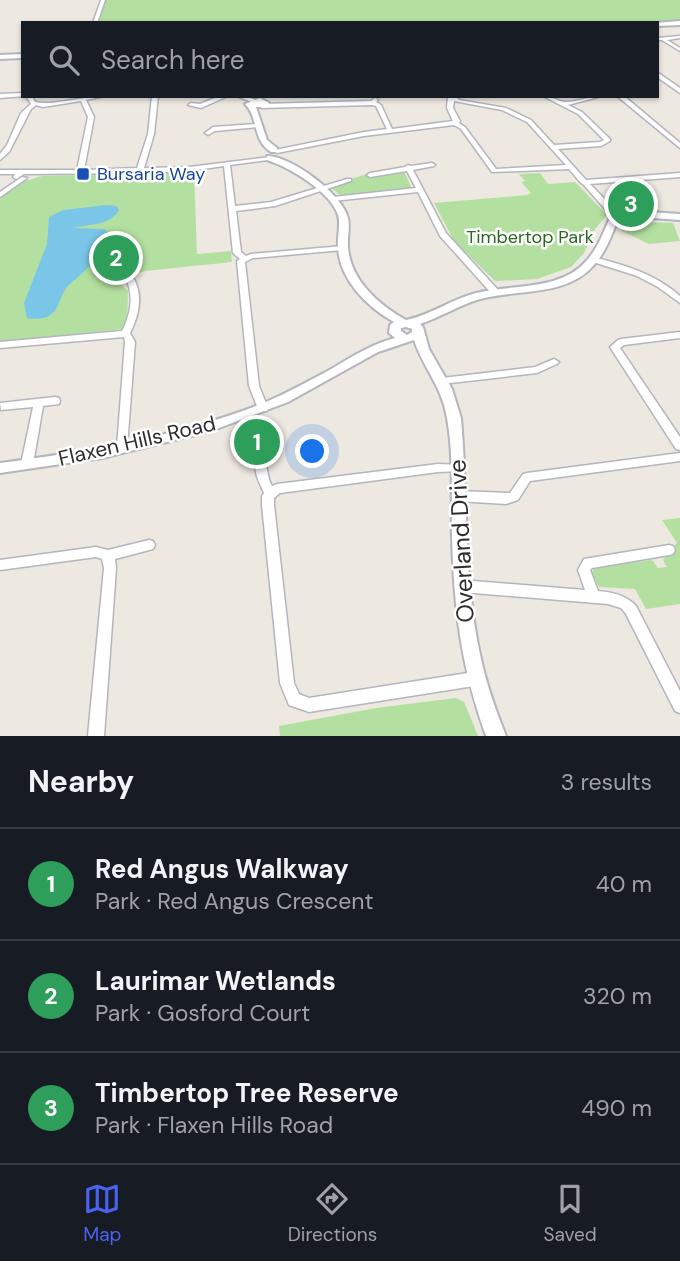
<!DOCTYPE html>
<meta charset="utf-8">
<style>
:root{--surface:#171b24;--page:#242831;--text:#f1f3f6;--muted:#9ea1a6;--line:#363941;--accent:#4a62f0}
body{margin:0;font-family:"DM Sans",sans-serif;background:var(--page);color:var(--text)}
.you{position:absolute;left:313px;top:452px;width:24px;height:24px;margin:-18px;border:5px solid #fff;border-radius:50%;background:#1a73e8;box-shadow:0 0 0 10px #1a73e833}
.badge{display:grid;place-items:center;width:46px;height:46px;border-radius:50%;background:var(--accent);color:#fff;font-size:23px;font-weight:700}
.pin{position:absolute;translate:-50% -50%;border:4px solid #fff;box-shadow:0 2px 7px #0006}
.list{margin:0;padding:0;list-style:none}
h2{display:flex;justify-content:space-between;align-items:center;height:91px;margin:0;padding:0 28px;font-size:30px}
h2 small{font-size:23px;font-weight:400;color:var(--muted)}
.list li{display:grid;grid-template-columns:46px 1fr auto;gap:21px;align-items:center;box-sizing:border-box;height:112px;padding:0 28px;border-top:2px solid var(--line)}
.list b{display:block;font-size:26px;white-space:nowrap}
.list p{margin:0;font-size:23px;white-space:nowrap;color:var(--muted)}
.list em{font-size:23px;font-style:normal;color:var(--muted)}
.icon{flex:none;width:38px;height:38px;fill:none;stroke:currentColor;stroke-width:2;stroke-linecap:round;stroke-linejoin:round}
.map{position:relative;flex:none;width:680px;height:736px;overflow:hidden}
.search{position:absolute;background:var(--surface);box-shadow:0 2px 5px #0004;left:21px;right:21px;top:21px;height:77px;display:flex;align-items:center;gap:18px;box-sizing:border-box;padding:0 24px;border-radius:0px;color:var(--muted);font-size:26px}
.sheet{height:427px;background:var(--surface)}
nav{display:flex;justify-content:space-around;align-items:center;box-sizing:border-box;height:98px;border-top:2px solid var(--line);background:var(--surface);font-size:19px;color:var(--muted)}
nav a{display:grid;justify-items:center;gap:4px}
nav .on{color:var(--accent)}
.map>svg:first-child{display:block}
</style>
<div class="map">
<svg width="680" height="736" viewBox="0 0 680 736">
<rect width="100%" height="100%" fill="#ede8e0"/>
<g fill="#b3e0a0">
<polygon points="105,0 680,0 680,22 97,23"/>
<polygon points="404,171 412,189 340,195 329,186 367,174 371,177"/>
<polygon points="194,172 197,254 231,251 232,262 145,271 123,278 120,284 128,291 127,325 124,329 0,342 0,199 19,183 42,176"/>
<polygon points="540,173 548,184 575,182 607,215 595,229 584,253 571,267 537,279 495,281 454,241 434,203 527,195 531,193 521,182 525,181 519,174"/>
<polygon points="644,222 673,223 680,241 649,244 620,230"/>
<polygon points="262,420 267,459 252,461 248,425"/>
<polygon points="680,518 680,604 646,609 635,589 599,587 592,573 594,568 652,560 658,568 667,567 663,560 677,543 662,520"/>
<polygon points="456,698 464,702 478,736 280,736 279,726 376,708"/>
</g>
<path fill="#7ac6e8" d="M107 205 116 206 119 210C110 226 89 224 73 228L104 229 108 232C103 257 88 268 70 284 55 297 63 324 27 318L24 303 47 244 49 217 63 210Z"/>
<g fill="none" stroke-linecap="round" stroke-linejoin="round">
<defs>
<g id="minor">
<polygon points="101,0 105,0 97,23 93,23"/>
<polygon points="680,36 680,38 667,40 680,48 680,51 662,40 657,40 657,38"/>
<polygon points="657,72 680,88 680,93 657,77"/>
<polygon points="23,93 23,96 25,96 0,98 0,94"/>
<path d="M26 96H32L35 102C55 106 83 96 105 96L86 100 94 117 84 170 137 168 148 134 152 96H158L154 134 144 168 189 167 270 157V159L268 160 230 165 235 206 271 202 347 179H351V181L275 206 236 211 241 252 246 256 251 254 343 246 347 248 343 250 253 258 245 262 259 386 268 408 267 411H259L249 386 237 261 240 259 233 253 224 166 189 171 140 173 24 174 16 179 13 177 15 174H0V170H77L88 117 81 101 43 107 36 105 31 109 9 152 0 160V154L7 145 21 113 31 104Z"/>
<polygon points="220,96 228,96 201,108 188,105 191,103 200,104"/>
<polygon points="237,96 246,96 257,101 254,103"/>
<path d="M448 96H455L459 100 506 108 531 120 554 145 600 142 604 140 578 114 543 96C552 96 558 102 566 102 578 102 589 96 602 96L568 105 582 112 610 139V141L601 146 558 149 586 180 680 173V177L590 184 618 213V217H612L583 184 581 183 569 169 492 172 461 129 454 125 364 136 277 153 275 152V150L364 132 387 129 376 106 372 105 262 108 259 106 262 104 371 101 375 98 378 100 376 102 381 105 392 129 453 121 447 108ZM454 101 502 110 527 122 566 165 496 169 465 127 459 123 460 121 453 108Z"/>
<polygon points="617,96 624,96 680,143 680,148"/>
<polygon points="257,124 259,125 259,127 215,131 208,135 205,133 213,127"/>
<polygon points="432,163 435,165 434,166 413,170 446,233 498,290 499,292 498,294 492,294 440,236 418,192 333,201 329,199 333,197 416,188 407,171 370,177 367,175 370,173 405,167 408,165 411,166"/>
<polygon points="22,177 27,178 0,197 0,192"/>
<path d="M590 257H593C625 265 655 274 680 296V303L658 287 637 276 590 261Z"/>
<path d="M131 278 134 279C143 296 139 316 130 333L135 342 127 447 126 450H118L117 447 125 342 124 337 0 348V342L122 331C130 316 134 298 127 281Z"/>
<polygon points="680,332 680,338 624,345 620,348 680,437 680,450 676,449 610,347 618,340 621,339"/>
<polygon points="554,359 559,362 557,364 537,373 442,384 437,381 442,378 535,367"/>
<polygon points="55,397 59,398 60,401 59,404 43,406 33,464 31,467 27,468 23,467 21,464 33,407 1,410 0,403"/>
<polygon points="680,453 680,461 530,481 518,500 506,504 458,501 454,499 452,496 454,493 458,491 510,493 523,474 527,473"/>
<path d="M260 458 264 459C268 468 267 478 272 486L277 484 438 464 461 465 463 468 461 471 438 472 280 493 274 498V505L294 683 299 694 309 698 474 672 479 674 481 679 479 684 474 686 309 712 289 705 280 683 262 505V496L264 493C259 482 253 471 256 459Z"/>
<polygon points="149,540 153,541 155,545 153,549 115,559 116,568 104,736 88,736 104,568 102,559 96,557 0,570 0,560 96,547 108,550"/>
<path d="M669 545 673 546 675 550 673 554 669 555 592 568 590 570 598 591C612 592 626 595 636 606L680 691V713L675 711 626 614 621 608 608 604 461 592 456 590 455 586 456 582 461 580 585 590 578 570 584 559Z"/>
</g>
<g id="tertiary">
<path d="M260 98 269 103 267 107H256L267 140 277 148V152H271C252 140 259 118 245 104Z"/>
<path d="M267 156C291 156 339 192 347 215 351 225 347 236 348 247 350 280 379 305 406 320 431 315 452 299 476 293 512 284 562 291 587 260 599 247 605 228 612 213L619 210 680 214V220L638 217 640 219C633 226 626 224 617 222 611 237 605 253 594 265 567 297 517 289 480 299 459 305 441 317 420 324L423 327 429 349 452 389 461 418C468 498 463 581 481 659 487 686 496 711 506 736H486C461 666 454 610 452 536 451 498 454 457 447 418 442 386 423 368 414 340L378 352 288 402 211 431 102 458 0 473V463C90 451 181 436 266 402 289 392 311 380 333 368 353 356 372 344 395 338L389 333 390 325 394 322C367 307 339 279 338 247 337 236 341 225 338 215 330 191 289 167 267 160ZM406 327 412 329V332L407 335 401 331V328Z"/>
</g>
<g id="secondary">
<polygon points="680,21 680,25 657,26 657,23 655,23"/>
<polygon points="23,54 23,58 0,59 0,55"/>
</g>
</defs>
<use href="#minor" stroke="#b3b5bf" stroke-width="3"/>
<use href="#tertiary" stroke="#b3b5bf" stroke-width="4"/>
<use href="#secondary" stroke="#b3b5bf" stroke-width="4"/>
<use href="#minor" fill="#fff" fill-rule="evenodd"/>
<use href="#tertiary" fill="#fff" fill-rule="evenodd"/>
<use href="#secondary" fill="#fff" fill-rule="evenodd"/>
</g>
<rect fill="#1a4fb4" stroke="#fff" stroke-width="2.5" x="76" y="167" width="14" height="14" rx="3.5"/>
<g text-anchor="middle" dominant-baseline="central" stroke-width="5" stroke-linejoin="round" paint-order="stroke">
<g font-size="18" fill="#164399" stroke="#fff" text-anchor="start">
<text x="97" y="174">Bursaria Way</text>
</g>
<g font-size="18" fill="#2b671f" stroke="#fff">
<text x="530" y="237">Timbertop Park</text>
</g>
<g font-size="21" fill="#2d2d2d" stroke="#fff">
<text transform="translate(137 441) rotate(-13)">Flaxen Hills Road</text>
</g>
<g font-size="24" fill="#2d2d2d" stroke="#fff">
<text transform="translate(461 541) rotate(-93)">Overland Drive</text>
</g>
</g>
</svg>
<div class="you"></div>
<div class="pin badge" style="left:257px;top:442px;background:#2e9e5b">1</div>
<div class="pin badge" style="left:116px;top:258px;background:#2e9e5b">2</div>
<div class="pin badge" style="left:631px;top:204px;background:#2e9e5b">3</div>
<div class="search"><svg class="icon" aria-label="search" viewBox="0 0 24 24"><circle cx="10" cy="10" r="6"/><path d="M15 15l6 6"/></svg>Search here</div>
</div>
<section class="sheet">
<h2>Nearby<small>3 results</small></h2>
<ul class="list">
<li><span class="badge" style="background:#2e9e5b">1</span><div><b>Red Angus Walkway</b><p>Park · Red Angus Crescent</p></div><em>40 m</em></li>
<li><span class="badge" style="background:#2e9e5b">2</span><div><b>Laurimar Wetlands</b><p>Park · Gosford Court</p></div><em>320 m</em></li>
<li><span class="badge" style="background:#2e9e5b">3</span><div><b>Timbertop Tree Reserve</b><p>Park · Flaxen Hills Road</p></div><em>490 m</em></li>
</ul>
</section>
<nav>
<a class="on"><svg class="icon" aria-label="map" viewBox="0 0 24 24"><path d="M3 6l6-2 6 2 6-2v14l-6 2-6-2-6 2zM9 4v14M15 6v14"/></svg>Map</a>
<a><svg class="icon" aria-label="directions" viewBox="0 0 24 24"><path d="M12 3l9 9-9 9-9-9zM9 14v-3h6M13 9l2 2-2 2"/></svg>Directions</a>
<a><svg class="icon" aria-label="saved" viewBox="0 0 24 24"><path d="M7 4h10v16l-5-4-5 4z"/></svg>Saved</a>
</nav>
